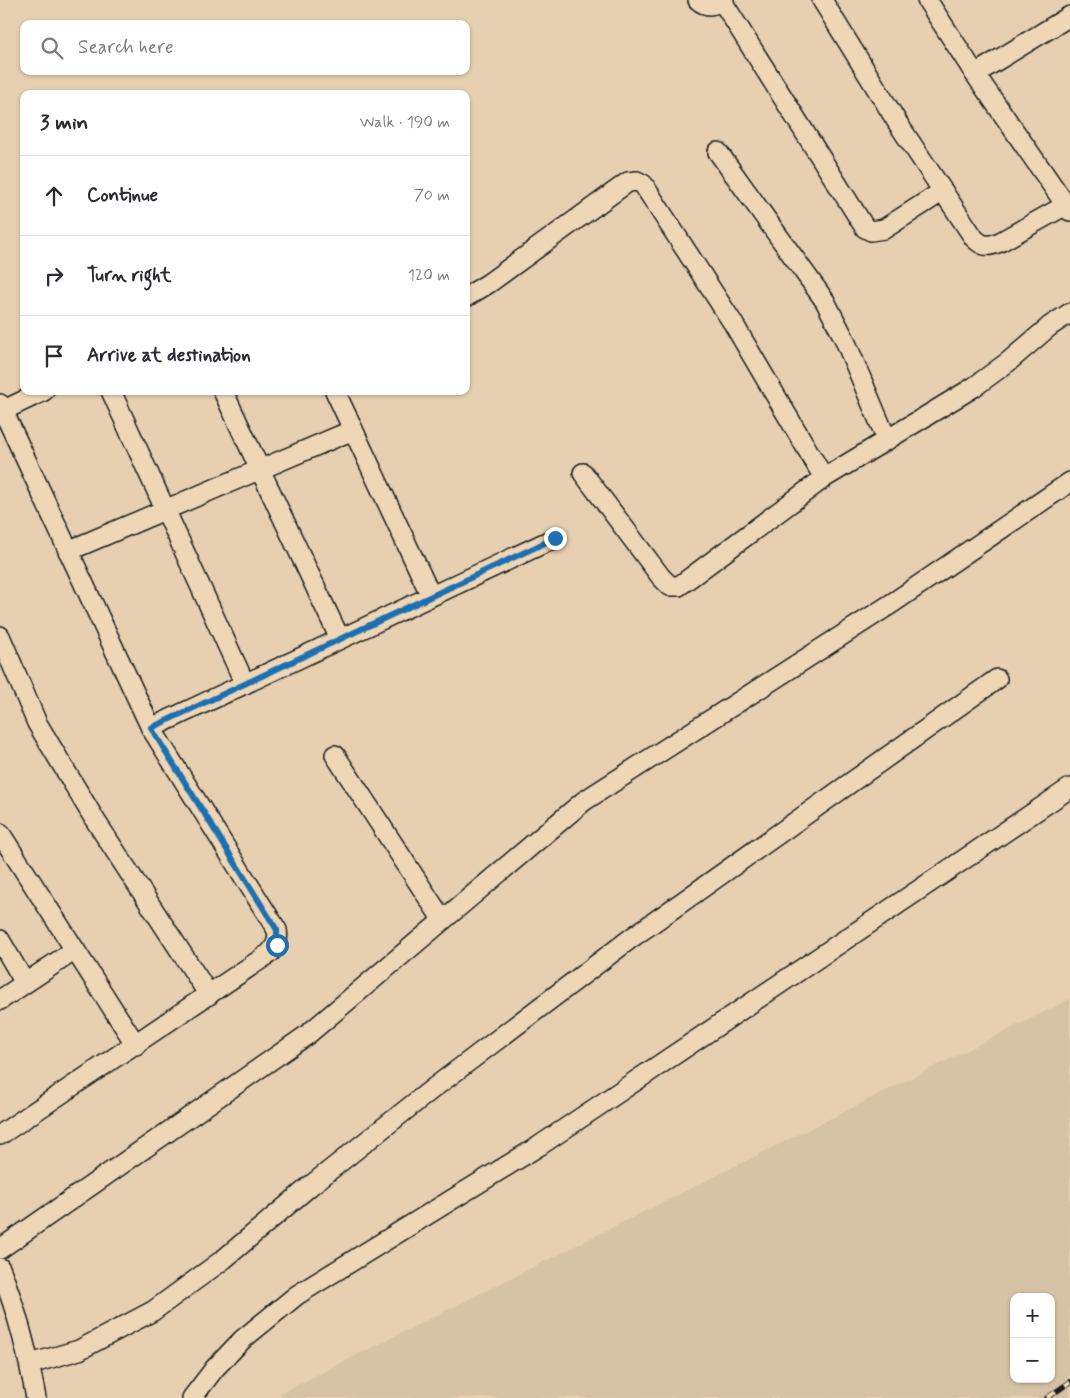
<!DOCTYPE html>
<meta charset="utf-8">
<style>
:root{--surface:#fff;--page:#f2f2f3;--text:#2b2b33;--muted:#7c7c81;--line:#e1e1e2}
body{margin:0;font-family:Mynerve,sans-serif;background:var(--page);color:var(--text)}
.controls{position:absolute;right:15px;bottom:15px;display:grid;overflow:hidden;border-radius:10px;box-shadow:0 1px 4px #0004}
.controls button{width:45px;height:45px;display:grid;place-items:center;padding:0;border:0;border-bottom:1px solid var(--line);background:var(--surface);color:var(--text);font:25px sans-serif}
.stop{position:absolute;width:15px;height:15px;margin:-11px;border:4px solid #1f6fb2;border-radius:50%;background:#fff}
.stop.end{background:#1f6fb2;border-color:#fff;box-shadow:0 1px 5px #0008}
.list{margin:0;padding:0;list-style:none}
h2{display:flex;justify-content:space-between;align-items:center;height:65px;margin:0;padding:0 20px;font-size:21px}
h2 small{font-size:16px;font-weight:400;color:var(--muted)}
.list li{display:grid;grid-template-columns:32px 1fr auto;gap:15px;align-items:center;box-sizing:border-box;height:80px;padding:0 20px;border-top:1px solid var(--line)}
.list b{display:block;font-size:19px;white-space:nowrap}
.list em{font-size:16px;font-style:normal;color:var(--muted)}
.icon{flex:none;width:28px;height:28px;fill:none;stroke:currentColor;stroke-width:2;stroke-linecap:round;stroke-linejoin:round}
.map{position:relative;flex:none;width:1070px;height:1398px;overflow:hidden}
.search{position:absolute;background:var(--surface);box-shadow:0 1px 4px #0004;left:20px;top:20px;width:450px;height:55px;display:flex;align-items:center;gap:12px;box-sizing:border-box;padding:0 18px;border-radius:10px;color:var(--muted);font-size:19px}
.panel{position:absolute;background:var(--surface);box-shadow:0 1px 4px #0004;left:20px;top:90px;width:450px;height:305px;border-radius:10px}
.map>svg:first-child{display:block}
</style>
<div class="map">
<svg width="1070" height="1398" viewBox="0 0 1070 1398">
<rect width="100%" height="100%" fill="#e6d0b1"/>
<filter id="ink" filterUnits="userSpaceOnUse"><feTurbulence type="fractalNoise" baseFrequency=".02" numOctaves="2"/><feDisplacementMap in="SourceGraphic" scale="10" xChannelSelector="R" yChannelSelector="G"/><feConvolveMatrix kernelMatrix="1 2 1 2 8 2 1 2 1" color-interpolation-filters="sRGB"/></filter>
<g filter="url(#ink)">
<path fill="#d6c2a5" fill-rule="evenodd" d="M1070 999V1398H282L281 1393ZM1014 1297H1051V1379H1014Z"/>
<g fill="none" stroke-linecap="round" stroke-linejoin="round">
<defs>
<g id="minor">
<path d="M698 0C707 8 715 5 724 0"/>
<path d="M822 0 899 125 974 238C983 247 988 247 1000 242L1066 205"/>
<polyline points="927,0 975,74 1070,211"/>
<polyline points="722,1 865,228 871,231 884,229 943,191"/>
<polyline points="975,74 1070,16"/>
<polyline points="718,152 825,301 844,338 887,440"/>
<polyline points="466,297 489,283 628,182 637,181 643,184 733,323 824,478"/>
<polyline points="111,391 245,684"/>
<polyline points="223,391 340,639"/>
<polyline points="335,391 431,596"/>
<path d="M0 404 151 728 277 930C279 941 276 945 270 953L0 1135"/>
<polyline points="4,410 44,391"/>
<polyline points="583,473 661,577 670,586 679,586 824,478 974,387 1008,362 1050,326 1070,313"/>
<polyline points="68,551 353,430"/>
<polyline points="0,636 37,723 95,820 209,995"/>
<polyline points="151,728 555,538"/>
<polyline points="335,755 442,919"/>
<polyline points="0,833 136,1045"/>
<polyline points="0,940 25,983"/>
<polyline points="0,1000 75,950"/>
<polyline points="0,1249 307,1035 584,801 894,602 1070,482"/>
<path d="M0 1268C17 1310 28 1354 36 1398"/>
<polyline points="30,1364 79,1350 153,1311 224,1259 310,1186 431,1090 630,939 997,679"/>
<polyline points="192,1398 215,1368 243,1339 297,1295 539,1146 1070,788"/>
</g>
</defs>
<use href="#minor" stroke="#1c1c1c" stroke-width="22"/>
<use href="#minor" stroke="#eed7b7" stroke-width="19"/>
<defs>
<polyline id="rail" points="1047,1398 1070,1382"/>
</defs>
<use href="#rail" stroke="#1c1c1c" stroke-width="5.5"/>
<use href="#rail" stroke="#eed7b7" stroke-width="4" stroke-dasharray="11" stroke-linecap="butt"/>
</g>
</g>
<g fill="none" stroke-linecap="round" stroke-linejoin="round" filter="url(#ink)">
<polyline stroke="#1f6fb2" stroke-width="6" points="277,945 277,930 151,728 555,538"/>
</g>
</svg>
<div class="controls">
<button>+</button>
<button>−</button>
</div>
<div class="stop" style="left:277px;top:945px"></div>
<div class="stop end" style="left:555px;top:538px"></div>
<div class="search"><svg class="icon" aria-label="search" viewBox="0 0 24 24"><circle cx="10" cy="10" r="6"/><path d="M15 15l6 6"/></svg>Search here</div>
<section class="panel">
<h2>3 min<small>Walk · 190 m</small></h2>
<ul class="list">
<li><svg class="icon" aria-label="ahead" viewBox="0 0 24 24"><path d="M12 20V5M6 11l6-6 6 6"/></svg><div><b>Continue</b></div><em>70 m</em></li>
<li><svg class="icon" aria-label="right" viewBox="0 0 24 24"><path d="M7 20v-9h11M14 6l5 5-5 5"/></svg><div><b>Turn right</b></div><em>120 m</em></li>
<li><svg class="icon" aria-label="arrive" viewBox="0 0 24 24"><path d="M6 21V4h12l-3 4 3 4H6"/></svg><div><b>Arrive at destination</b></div></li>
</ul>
</section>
</div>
